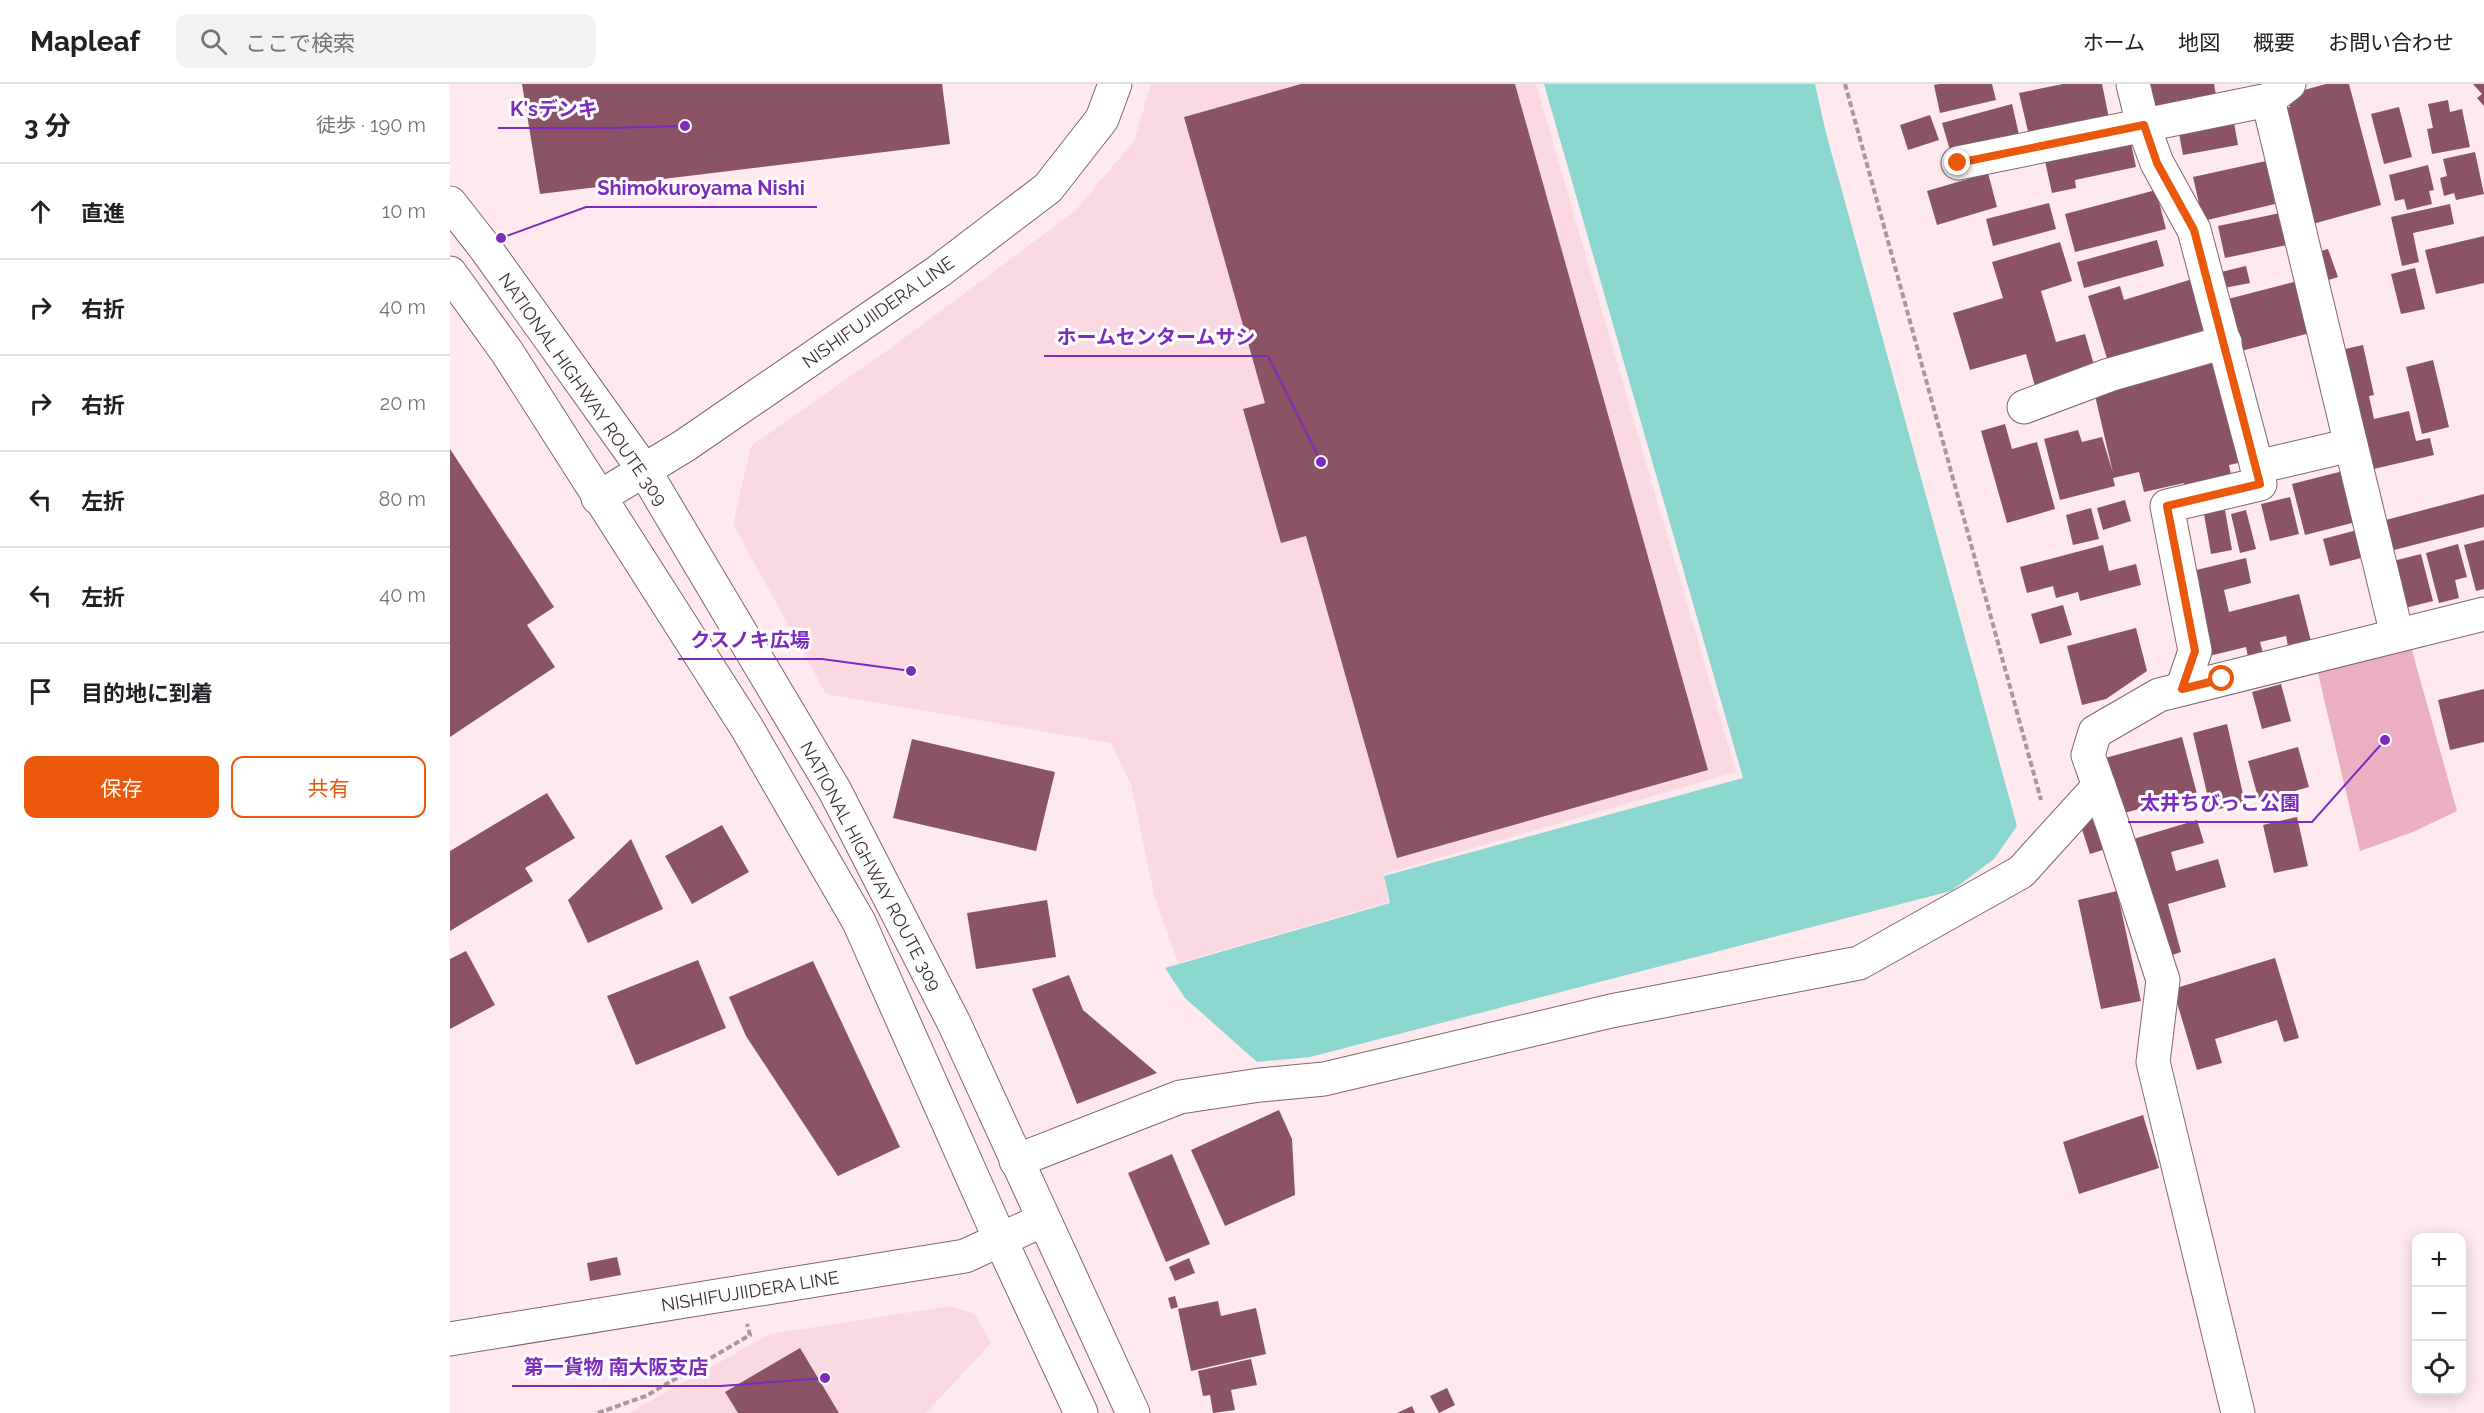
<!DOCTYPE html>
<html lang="ja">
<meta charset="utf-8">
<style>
:root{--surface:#fff;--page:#f2f2f2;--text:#202124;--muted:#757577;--line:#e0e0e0;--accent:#ea580c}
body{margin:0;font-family:Raleway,"Noto Sans JP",sans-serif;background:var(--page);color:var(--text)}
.controls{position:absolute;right:18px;bottom:18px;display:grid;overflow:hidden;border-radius:12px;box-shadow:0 3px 15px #0003}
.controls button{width:54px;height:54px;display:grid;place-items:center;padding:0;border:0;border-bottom:2px solid var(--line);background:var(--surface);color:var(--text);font:30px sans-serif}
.stop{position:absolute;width:18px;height:18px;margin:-14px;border:4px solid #ea580c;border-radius:50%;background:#fff}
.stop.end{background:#ea580c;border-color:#fff;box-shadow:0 2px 6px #0008}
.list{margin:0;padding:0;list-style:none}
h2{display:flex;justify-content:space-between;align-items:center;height:78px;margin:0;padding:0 24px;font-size:26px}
h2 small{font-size:20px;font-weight:400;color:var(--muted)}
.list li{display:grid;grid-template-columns:39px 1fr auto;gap:18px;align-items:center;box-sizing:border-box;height:96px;padding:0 24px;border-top:2px solid var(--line)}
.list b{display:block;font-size:22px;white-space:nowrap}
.list em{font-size:20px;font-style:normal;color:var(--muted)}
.actions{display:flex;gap:12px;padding:18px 24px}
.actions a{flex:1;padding:14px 0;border:2px solid var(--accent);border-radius:12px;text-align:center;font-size:21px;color:var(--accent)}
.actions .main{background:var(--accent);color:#fff}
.icon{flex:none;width:33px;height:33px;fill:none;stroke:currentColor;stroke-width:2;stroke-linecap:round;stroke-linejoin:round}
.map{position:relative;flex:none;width:2034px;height:1329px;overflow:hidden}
header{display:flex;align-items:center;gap:36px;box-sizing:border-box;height:84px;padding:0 30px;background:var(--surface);border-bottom:2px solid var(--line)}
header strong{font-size:28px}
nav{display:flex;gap:33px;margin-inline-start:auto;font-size:21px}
.search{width:420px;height:54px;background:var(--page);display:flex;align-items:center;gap:15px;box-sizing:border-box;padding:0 21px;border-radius:12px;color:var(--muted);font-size:22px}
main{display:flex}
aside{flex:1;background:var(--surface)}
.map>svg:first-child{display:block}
</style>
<header>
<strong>Mapleaf</strong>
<div class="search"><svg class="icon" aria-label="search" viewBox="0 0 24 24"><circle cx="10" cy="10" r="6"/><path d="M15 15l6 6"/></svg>ここで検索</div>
<nav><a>ホーム</a><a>地図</a><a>概要</a><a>お問い合わせ</a></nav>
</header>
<main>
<aside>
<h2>3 分<small>徒歩 · 190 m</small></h2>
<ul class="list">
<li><svg class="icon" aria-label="ahead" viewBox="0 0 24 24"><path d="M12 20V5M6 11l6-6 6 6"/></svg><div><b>直進</b></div><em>10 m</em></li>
<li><svg class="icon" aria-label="right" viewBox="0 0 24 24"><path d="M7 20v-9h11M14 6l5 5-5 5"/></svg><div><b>右折</b></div><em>40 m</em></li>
<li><svg class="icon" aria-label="right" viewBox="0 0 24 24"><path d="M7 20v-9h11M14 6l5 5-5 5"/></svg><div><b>右折</b></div><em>20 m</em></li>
<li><svg class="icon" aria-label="left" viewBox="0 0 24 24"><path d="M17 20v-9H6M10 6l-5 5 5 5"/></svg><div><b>左折</b></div><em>80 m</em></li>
<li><svg class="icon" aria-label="left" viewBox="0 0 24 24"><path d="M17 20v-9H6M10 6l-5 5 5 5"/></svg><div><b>左折</b></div><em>40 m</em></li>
<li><svg class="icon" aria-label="arrive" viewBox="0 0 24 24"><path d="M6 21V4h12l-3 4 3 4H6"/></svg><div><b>目的地に到着</b></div></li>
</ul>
<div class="actions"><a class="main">保存</a><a>共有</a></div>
</aside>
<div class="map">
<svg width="2034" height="1329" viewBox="0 0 2034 1329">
<rect width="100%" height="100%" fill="#fee9ef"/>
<g fill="#fbd9e3">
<polygon points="701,0 1086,0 1286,688 934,790 939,818 728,879 704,811 681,701 661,659 376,610 283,440 301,362 442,263 625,127 684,57"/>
<polygon points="500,1222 525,1230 541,1259 476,1329 179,1329 320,1250"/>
</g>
<polygon fill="#eaafc1" points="1961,563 2007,727 1963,748 1910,767 1867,585"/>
<polygon fill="#8bd7d0" points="1094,0 1365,0 1376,49 1567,742 1544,775 1501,807 860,973 807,978 735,914 715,884 940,819 934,792 1293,694"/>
<g fill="#8b5466">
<polygon points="72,0 492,0 500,60 90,110"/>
<polygon points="851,0 1065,0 1258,686 947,774 856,452 831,459 793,325 815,319 734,33"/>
<polygon points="1489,0 1542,0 1546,16 1490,29 1484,1"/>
<polygon points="1613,0 1652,0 1660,39 1580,56 1569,9"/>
<polygon points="1693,0 1764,0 1767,17 1699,31"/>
<polygon points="1876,0 1899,0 1931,121 1859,141 1828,26 1840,23 1836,11"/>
<polygon points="2023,0 2034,0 2034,22 2027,14 2032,10"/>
<polygon points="1998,16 2000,28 2012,25 2020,63 1982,70 1977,45 1983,44 1978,20"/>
<polygon points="1562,20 1570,55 1502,73 1492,39"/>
<polygon points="1949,23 1962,73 1934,80 1921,30"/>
<polygon points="1480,31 1489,56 1458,66 1450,41"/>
<polygon points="1783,33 1788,61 1733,71 1728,44"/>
<polygon points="1681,59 1686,83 1625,96 1626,104 1602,109 1595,77"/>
<polygon points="2025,68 2034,110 2006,116 2004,109 1994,112 1990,94 1997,92 1993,75"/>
<polygon points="1816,77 1825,120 1753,137 1743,93"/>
<polygon points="1978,81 1984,106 1979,107 1982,120 1957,126 1954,115 1945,117 1939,91"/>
<polygon points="1538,89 1547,123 1487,141 1477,107"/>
<polygon points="1706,106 1716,145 1625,168 1615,130"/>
<polygon points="1599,119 1606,145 1543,162 1536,135"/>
<polygon points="2000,120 2004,140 1963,149 1969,178 1952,182 1941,133"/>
<polygon points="1835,128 1842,160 1775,174 1768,142"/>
<polygon points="2034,152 2034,199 1986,210 1975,166"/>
<polygon points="1707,156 1714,182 1634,204 1627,178"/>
<polygon points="1610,158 1622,197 1591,207 1606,258 1635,250 1646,288 1586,306 1576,270 1520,286 1503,229 1553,214 1542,178"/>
<polygon points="1878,165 1888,193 1869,199 1860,170"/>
<polygon points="1796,182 1800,199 1774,204 1771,188"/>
<polygon points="1965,184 1975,225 1951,230 1941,190"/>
<polygon points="1749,193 1766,248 1659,281 1638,212 1670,202 1674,216"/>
<polygon points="1848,197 1860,249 1791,267 1778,215"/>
<polygon points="1913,261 1924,311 1919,312 1924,335 1959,327 1966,357 1980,354 1984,371 1915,387 1886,267"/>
<polygon points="1770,275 1793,378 1779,381 1783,399 1736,409 1734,399 1694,408 1689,388 1663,394 1665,402 1610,416 1594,355 1628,346 1632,358 1652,353 1663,389 1643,303"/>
<polygon points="1983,276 1999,343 1972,350 1956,283"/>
<polygon points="1555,340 1562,365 1587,358 1605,425 1557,439 1531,347"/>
<polygon points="0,365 104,523 77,541 105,583 0,653"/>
<polygon points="1893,387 1906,438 1855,451 1842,400"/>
<polygon points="2034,410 2034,443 1940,467 1932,437"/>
<polygon points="1840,413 1849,450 1820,457 1811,420"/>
<polygon points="1675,416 1681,437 1653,446 1647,424"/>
<polygon points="1641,424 1649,455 1623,461 1616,431"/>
<polygon points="1775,426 1782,466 1761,470 1754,430"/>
<polygon points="1796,426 1806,465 1790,469 1781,430"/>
<polygon points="1907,446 1915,473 1880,482 1873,455"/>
<polygon points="2034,456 2034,505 2026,507 2014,461"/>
<polygon points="2008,460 2017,493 2005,496 2009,514 1989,519 1976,469"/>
<polygon points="1653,461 1659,487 1686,480 1691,501 1630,517 1628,508 1606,514 1603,502 1577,509 1570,483"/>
<polygon points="1971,470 1983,517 1955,524 1943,477"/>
<polygon points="1796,474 1801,499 1774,506 1779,528 1849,510 1862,561 1839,567 1836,552 1810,558 1813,569 1798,573 1796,563 1759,572 1738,488"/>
<polygon points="1613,521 1622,551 1590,560 1581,530"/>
<polygon points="1686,544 1697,587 1656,615 1632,621 1617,562"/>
<polygon points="1831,600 1841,637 1812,645 1802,608"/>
<polygon points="2034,605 2034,658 2000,666 1988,616"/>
<polygon points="1777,640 1795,719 1761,727 1743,649"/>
<polygon points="1732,653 1747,710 1670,730 1655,674"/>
<polygon points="462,655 605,688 586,767 443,734"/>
<polygon points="1848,663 1859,703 1809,717 1798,677"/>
<polygon points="97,709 125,754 75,784 83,797 0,847 0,767"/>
<polygon points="1648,730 1659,764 1640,770 1629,736"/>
<polygon points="1847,733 1858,782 1824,789 1813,741"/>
<polygon points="1747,736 1754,759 1721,768 1726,787 1768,775 1776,803 1718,820 1731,868 1714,874 1680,756"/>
<polygon points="272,741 299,788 242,820 215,772"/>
<polygon points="181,755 213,825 138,859 118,816"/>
<polygon points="1667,807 1691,917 1651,925 1628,816"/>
<polygon points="597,816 606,873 526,885 517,829"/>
<polygon points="16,867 45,921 0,945 0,875"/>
<polygon points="1825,874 1849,954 1834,958 1827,936 1765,955 1772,979 1747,986 1723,905"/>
<polygon points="248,876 276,944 186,981 157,912"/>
<polygon points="363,877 450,1063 388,1092 296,952 279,913"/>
<polygon points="619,891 633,926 707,989 627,1020 582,905"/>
<polygon points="829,1026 842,1055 845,1111 775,1142 741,1066"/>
<polygon points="1693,1031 1709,1084 1629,1110 1613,1058"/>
<polygon points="722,1070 760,1160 716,1178 678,1089"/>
<polygon points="167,1173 171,1191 140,1197 137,1179"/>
<polygon points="739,1174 745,1189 725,1197 719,1183"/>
<polygon points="725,1212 728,1223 721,1225 718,1214"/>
<polygon points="768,1217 771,1232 806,1224 816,1270 741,1287 728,1225"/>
<polygon points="350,1264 389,1329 288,1329 275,1308"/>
<polygon points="801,1275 807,1301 781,1306 785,1326 763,1329 760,1311 753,1312 748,1287"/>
<polygon points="997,1304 1005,1321 989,1329 980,1312"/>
<polygon points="962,1322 965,1329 947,1329"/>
</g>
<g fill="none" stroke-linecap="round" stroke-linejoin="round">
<defs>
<g id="minor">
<polyline points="1683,0 1693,41 1707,79 1744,146 1807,383 1901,361 1947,551"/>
<polyline points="1818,16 1901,361"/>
<polyline points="1508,79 1818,16 1839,0"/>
<polyline points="1574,323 1659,291 1775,258"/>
<polyline points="1732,605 1745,567 1717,422 1810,400 1807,383"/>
<polyline points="566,1077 730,1013 810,1001 874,995 1161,927 1409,879 1571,788 1649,702"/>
<polyline points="1788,1329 1703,978 1713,896 1663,742 1638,671 1645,648 1709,611 2034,530"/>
</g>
<g id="major">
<polyline points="148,414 234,362 489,187 598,104 652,35 665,0"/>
<polyline points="0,1255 515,1172 593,1136"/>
</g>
<g id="highway">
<polyline points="0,119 36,165 194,386 385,707 504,939 683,1329"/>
<polyline points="0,189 57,268 297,644 409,838 550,1155 631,1329"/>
</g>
</defs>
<use href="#minor" stroke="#82656e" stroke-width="35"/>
<use href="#major" stroke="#82656e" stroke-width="35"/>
<use href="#highway" stroke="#82656e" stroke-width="35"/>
<g stroke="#a9979d" stroke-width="4" stroke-dasharray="6 3" stroke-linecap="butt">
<polyline points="1395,0 1591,716"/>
<polyline points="148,1329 196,1312 300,1251 297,1240"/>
</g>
<use href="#minor" stroke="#fff" stroke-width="33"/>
<use href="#major" stroke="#fff" stroke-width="33"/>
<use href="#highway" stroke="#fff" stroke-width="33"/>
</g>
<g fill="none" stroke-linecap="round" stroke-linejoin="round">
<polyline stroke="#ea580c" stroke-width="8" points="1508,79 1694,41 1707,79 1744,146 1810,400 1717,422 1745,567 1732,605 1772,595"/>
</g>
<g text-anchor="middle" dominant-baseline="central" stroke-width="6" stroke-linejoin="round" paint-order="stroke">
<g font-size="18" fill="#3c2f33" stroke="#fdfdfd">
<text transform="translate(428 228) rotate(-35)">NISHIFUJIIDERA LINE</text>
<text transform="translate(133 305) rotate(55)">NATIONAL HIGHWAY ROUTE 309</text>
<text transform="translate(421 782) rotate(62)">NATIONAL HIGHWAY ROUTE 309</text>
<text transform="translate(300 1207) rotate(-9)">NISHIFUJIIDERA LINE</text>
</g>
</g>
<path fill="none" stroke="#7b2cbf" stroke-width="2" d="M235 42L160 44H48M51 154L136 123H367M871 378L818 272H594M461 587L372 575H228M1935 656L1862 738H1678M375 1294L271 1302H62"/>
<g fill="#7b2cbf" stroke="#fdfdfd" stroke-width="2">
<circle cx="235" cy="42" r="6"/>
<circle cx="51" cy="154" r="6"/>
<circle cx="871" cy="378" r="6"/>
<circle cx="461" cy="587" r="6"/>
<circle cx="1935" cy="656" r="6"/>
<circle cx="375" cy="1294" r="6"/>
</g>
<g font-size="20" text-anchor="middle" font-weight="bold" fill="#7b2cbf" stroke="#fdfdfd" stroke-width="6" stroke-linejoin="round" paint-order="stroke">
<text x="104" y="32">K'sデンキ</text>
<text x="251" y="111">Shimokuroyama Nishi</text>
<text x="706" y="260">ホームセンタームサシ</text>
<text x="300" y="563">クスノキ広場</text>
<text x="1770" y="726">太井ちびっこ公園</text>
<text x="166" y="1290">第一貨物 南大阪支店</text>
</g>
</svg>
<div class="controls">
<button>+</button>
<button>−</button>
<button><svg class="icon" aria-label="locate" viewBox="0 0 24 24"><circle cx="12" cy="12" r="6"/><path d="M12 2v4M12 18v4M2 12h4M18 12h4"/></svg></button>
</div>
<div class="stop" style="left:1772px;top:595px"></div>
<div class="stop end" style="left:1508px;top:79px"></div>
</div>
</main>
